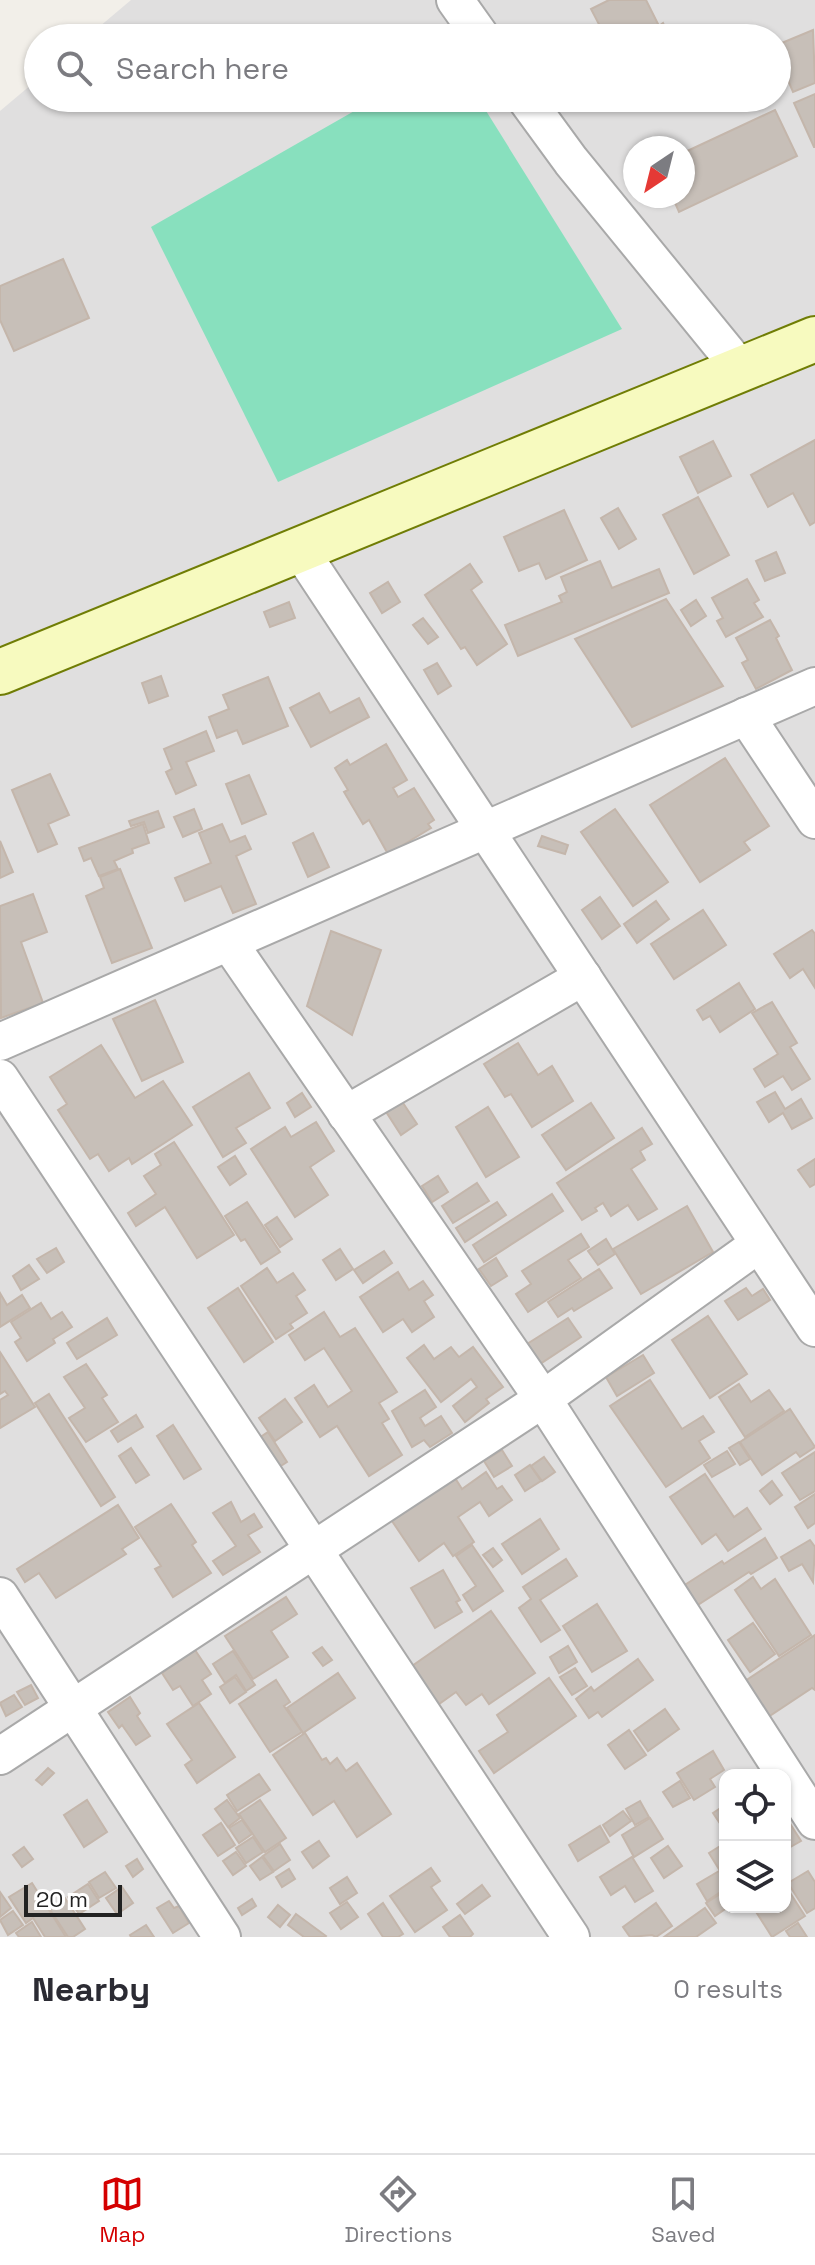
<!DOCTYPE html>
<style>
:root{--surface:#fff;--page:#f2f2f3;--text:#2b2b33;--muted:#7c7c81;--line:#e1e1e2;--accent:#d40000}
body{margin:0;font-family:"Space Grotesk",sans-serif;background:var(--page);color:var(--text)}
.controls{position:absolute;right:24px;bottom:24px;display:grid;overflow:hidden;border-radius:16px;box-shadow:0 2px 6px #0004}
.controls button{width:72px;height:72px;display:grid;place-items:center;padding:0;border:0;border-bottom:2px solid var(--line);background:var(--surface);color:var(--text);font:40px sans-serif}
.compass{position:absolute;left:623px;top:136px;width:72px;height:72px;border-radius:50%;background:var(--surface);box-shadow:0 2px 6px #0004;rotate:215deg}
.scale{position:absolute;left:24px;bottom:20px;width:98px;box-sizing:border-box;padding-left:8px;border:4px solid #222;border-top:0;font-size:22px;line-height:28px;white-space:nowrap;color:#222;-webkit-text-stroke:6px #fff;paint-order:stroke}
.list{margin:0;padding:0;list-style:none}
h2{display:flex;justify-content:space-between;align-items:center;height:104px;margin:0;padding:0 32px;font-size:34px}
h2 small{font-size:26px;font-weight:400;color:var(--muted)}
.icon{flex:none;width:44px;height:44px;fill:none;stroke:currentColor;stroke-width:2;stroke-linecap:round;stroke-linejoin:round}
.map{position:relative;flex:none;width:815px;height:1937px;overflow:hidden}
.search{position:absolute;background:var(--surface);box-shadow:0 2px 6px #0004;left:24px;right:24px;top:24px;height:88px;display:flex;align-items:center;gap:20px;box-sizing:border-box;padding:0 28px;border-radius:44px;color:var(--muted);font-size:30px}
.sheet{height:216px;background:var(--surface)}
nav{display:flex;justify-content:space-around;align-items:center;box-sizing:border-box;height:112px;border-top:2px solid var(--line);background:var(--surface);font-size:22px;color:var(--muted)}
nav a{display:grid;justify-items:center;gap:4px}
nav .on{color:var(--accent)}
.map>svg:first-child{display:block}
</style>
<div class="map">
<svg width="815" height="1937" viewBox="0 0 815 1937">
<rect width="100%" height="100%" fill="#f2efe9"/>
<path fill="#e0dfdf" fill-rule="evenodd" d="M131 0H815V1937H0V111L38 79V98H777V38H86ZM635 148H683V196H635ZM725 1775H785V1907H725Z"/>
<polygon fill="#88e0be" points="377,98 478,98 622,329 278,482 151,227"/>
<g fill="#c7bfb8" stroke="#c4b6ab" stroke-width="2">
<polygon points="609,0 646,0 659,26 663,23 670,37 593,38 603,32 591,9"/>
<polygon points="813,30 815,83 793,92 777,54 777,45"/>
<polygon points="815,94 815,147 814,147 794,103"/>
<polygon points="775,110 797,156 679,212 672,196 683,196 683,153"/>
<polygon points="63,259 89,318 14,351 0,320 0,286"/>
<polygon points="815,440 815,522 810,525 793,493 768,507 751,475"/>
<polygon points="713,441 731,476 698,493 680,457"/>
<polygon points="698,497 729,555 694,574 663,515"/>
<polygon points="618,508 636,539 619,549 601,518"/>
<polygon points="564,510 587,560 546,579 539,563 519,571 504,537"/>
<polygon points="776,552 785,573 765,581 756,561"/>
<polygon points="600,561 612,588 659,569 669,593 518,656 505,625 562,602 559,596 567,592 561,577"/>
<polygon points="470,564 482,582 471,590 507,644 477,665 465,647 461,649 425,595"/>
<polygon points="747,579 759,600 754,603 763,617 726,637 717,621 723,618 712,598"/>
<polygon points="388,582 400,602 382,613 370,593"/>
<polygon points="666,599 723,686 632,727 575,639"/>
<polygon points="696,600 706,616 691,626 681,610"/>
<polygon points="289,602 295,618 270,627 264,612"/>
<polygon points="423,618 438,637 428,644 413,625"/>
<polygon points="770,620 779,636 776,638 792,670 756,689 742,663 748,660 736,638"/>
<polygon points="437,663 451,686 438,694 424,670"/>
<polygon points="161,676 168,696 149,703 142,683"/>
<polygon points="268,677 288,726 243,744 237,730 217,738 209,717 229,709 223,695"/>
<polygon points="319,693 330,713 359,698 369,717 311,747 290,708"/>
<polygon points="206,731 214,751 186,762 196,785 176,794 166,772 172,769 164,749"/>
<polygon points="386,744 407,780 393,788 398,797 414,788 434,820 428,824 431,828 388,854 369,820 363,824 344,792 348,790 335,768 347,760 350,765"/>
<polygon points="725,758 769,826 744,842 750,850 700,882 650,805"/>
<polygon points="50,774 69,815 48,824 57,844 38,852 12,790"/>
<polygon points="249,775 266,814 242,824 226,784"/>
<polygon points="194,809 202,829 183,837 174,817"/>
<polygon points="615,809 668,882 633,906 581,832"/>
<polygon points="158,811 164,827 148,833 144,822 131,826 129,821"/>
<polygon points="143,824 149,843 132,849 133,853 114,861 118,869 99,876 91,858 84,861 79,848"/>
<polygon points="222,824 230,842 245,836 251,849 236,856 256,904 233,913 221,886 185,901 175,878 211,863 199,833"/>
<polygon points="313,833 329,867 308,877 293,843"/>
<polygon points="542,836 568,845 565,854 538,846"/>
<polygon points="0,841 13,872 0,878"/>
<polygon points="120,869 152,948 112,963 86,896 104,888 100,877"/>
<polygon points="33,894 47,932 21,942 43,1003 1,1018 0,906"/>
<polygon points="600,897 620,926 602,939 582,910"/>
<polygon points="656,901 669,919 637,943 624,924"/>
<polygon points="703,910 726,945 674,979 651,944"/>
<polygon points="812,930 815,934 815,988 803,969 790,978 774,954"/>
<polygon points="331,931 381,950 352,1035 307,1006"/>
<polygon points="739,983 755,1009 720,1032 710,1016 703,1020 697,1010"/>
<polygon points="155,1000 183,1062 142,1081 113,1019"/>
<polygon points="772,1002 797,1043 790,1047 810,1079 792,1090 783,1076 765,1087 754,1069 778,1054 752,1013"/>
<polygon points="518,1043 538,1075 552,1066 573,1101 532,1127 511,1094 505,1097 484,1064"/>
<polygon points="101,1045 135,1098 163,1081 192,1125 132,1164 129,1158 109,1171 98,1154 90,1159 58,1110 67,1104 50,1077"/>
<polygon points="249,1073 270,1108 236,1128 246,1143 223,1157 193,1107"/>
<polygon points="775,1092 785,1109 801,1099 812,1118 792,1129 783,1113 769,1122 757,1102"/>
<polygon points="302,1093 311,1107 295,1117 287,1103"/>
<polygon points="399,1097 417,1124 401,1135 383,1107"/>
<polygon points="591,1103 614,1138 566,1170 542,1135"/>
<polygon points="488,1107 519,1157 486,1177 456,1127"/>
<polygon points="316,1122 334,1151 310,1167 328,1195 295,1217 251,1149 285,1127 291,1137"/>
<polygon points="642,1128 652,1144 640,1151 645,1160 631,1169 657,1209 638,1220 628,1205 611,1216 603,1203 595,1208 597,1211 582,1220 557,1183"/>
<polygon points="174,1142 234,1235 197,1258 165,1207 136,1226 128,1213 156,1194 144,1176 161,1165 155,1154"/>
<polygon points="235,1156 246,1174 230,1185 218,1167"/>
<polygon points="815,1159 815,1184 810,1187 798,1170"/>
<polygon points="438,1176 448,1192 432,1202 422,1186"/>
<polygon points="477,1183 489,1201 453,1223 442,1206"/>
<polygon points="552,1194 563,1211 484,1262 473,1245"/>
<polygon points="247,1202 280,1252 261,1264 245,1239 241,1241 225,1216"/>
<polygon points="497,1202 506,1215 465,1242 456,1228"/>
<polygon points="687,1206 713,1252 641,1294 613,1249"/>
<polygon points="277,1217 292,1239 280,1247 265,1225"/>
<polygon points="581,1234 589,1247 568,1260 581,1278 528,1312 516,1294 531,1284 522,1271"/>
<polygon points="606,1239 615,1254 598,1265 588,1251"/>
<polygon points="56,1248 64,1262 47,1273 37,1259"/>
<polygon points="340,1249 353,1269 336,1280 323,1260"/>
<polygon points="384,1251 392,1263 363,1283 354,1270"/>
<polygon points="496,1258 507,1276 491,1286 479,1269"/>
<polygon points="29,1265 39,1279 21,1290 13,1276"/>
<polygon points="267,1268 277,1283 293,1273 305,1290 296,1296 307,1313 290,1324 293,1328 276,1339 241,1286"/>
<polygon points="599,1269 612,1288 574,1311 572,1308 558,1317 548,1302"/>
<polygon points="398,1272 409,1290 423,1281 433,1295 424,1301 434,1317 412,1332 403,1319 383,1332 360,1297"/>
<polygon points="238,1288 273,1342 244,1362 208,1308"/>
<polygon points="746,1288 752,1296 763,1289 770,1300 738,1320 725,1301"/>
<polygon points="0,1293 7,1305 22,1295 30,1308 0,1327"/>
<polygon points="41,1303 51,1319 62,1312 72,1327 53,1339 55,1343 27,1361 15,1342 21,1338 11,1322"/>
<polygon points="324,1312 340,1337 355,1328 397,1392 379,1403 389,1419 382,1423 402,1455 369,1476 337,1426 320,1437 295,1398 314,1385 328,1407 352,1391 324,1348 305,1360 289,1335"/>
<polygon points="708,1316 747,1374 710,1398 672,1340"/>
<polygon points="107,1318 117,1335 77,1359 67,1343"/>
<polygon points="568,1318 581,1337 540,1364 527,1344"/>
<polygon points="424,1345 434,1359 451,1347 459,1357 473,1347 503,1387 486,1399 489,1403 465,1422 453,1406 477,1387 471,1379 441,1402 407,1358"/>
<polygon points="0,1352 35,1407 0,1428 0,1400 8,1395 5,1391 0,1394"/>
<polygon points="643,1355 654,1373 617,1396 606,1377"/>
<polygon points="86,1364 107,1395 102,1398 118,1422 86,1442 69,1418 85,1408 64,1377"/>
<polygon points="650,1380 682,1429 703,1416 714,1432 699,1441 710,1458 666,1487 610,1406"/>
<polygon points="739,1384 751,1402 769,1390 784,1411 745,1437 719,1397"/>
<polygon points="425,1390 436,1407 420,1418 425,1426 441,1416 452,1433 430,1447 424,1440 412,1447 392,1411"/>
<polygon points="49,1394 115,1497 101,1506 35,1403"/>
<polygon points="285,1399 302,1422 275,1441 259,1418"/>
<polygon points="790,1409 815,1447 800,1457 796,1452 762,1475 740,1442"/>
<polygon points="136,1415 143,1427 118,1442 111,1431"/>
<polygon points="173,1425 201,1469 184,1479 157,1436"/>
<polygon points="268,1432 287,1462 273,1471 253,1442"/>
<polygon points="739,1442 750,1459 740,1465 729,1448"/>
<polygon points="131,1448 149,1475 136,1483 119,1456"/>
<polygon points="502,1450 512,1466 494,1477 484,1461"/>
<polygon points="727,1451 735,1464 712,1477 704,1465"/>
<polygon points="815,1452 815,1491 800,1500 782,1473"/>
<polygon points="544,1457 555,1472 542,1481 531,1466"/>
<polygon points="530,1465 541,1481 525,1491 515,1475"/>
<polygon points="486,1472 497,1489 502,1486 512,1500 489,1516 480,1502 458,1517 474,1542 453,1556 444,1543 419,1561 392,1521 455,1478 462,1489"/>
<polygon points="705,1474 734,1517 747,1508 761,1529 728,1551 716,1534 702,1544 670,1497"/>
<polygon points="772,1481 782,1495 770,1504 760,1491"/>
<polygon points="815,1494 815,1523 808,1528 795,1507"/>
<polygon points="231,1502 241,1522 254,1514 262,1527 248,1535 260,1552 223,1575 213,1561 236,1546 213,1513"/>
<polygon points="171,1504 196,1542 192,1545 211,1573 173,1597 155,1569 161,1566 135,1527"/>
<polygon points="118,1505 139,1538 122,1549 126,1554 56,1598 39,1573 25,1582 17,1569"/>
<polygon points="540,1519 559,1549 522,1574 502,1544"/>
<polygon points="765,1538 777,1558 751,1574 749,1572 693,1608 680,1588 722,1561 724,1564"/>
<polygon points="810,1540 815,1547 813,1582 802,1564 789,1571 781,1557"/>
<polygon points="472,1545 503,1591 473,1611 463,1595 476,1586 456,1556"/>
<polygon points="493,1548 502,1560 493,1567 483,1555"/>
<polygon points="566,1559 577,1576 540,1600 560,1630 541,1642 519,1608 531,1599 523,1587"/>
<polygon points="443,1570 460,1600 456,1602 462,1612 435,1628 411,1588"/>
<polygon points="753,1577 761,1589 775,1579 811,1635 779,1656 735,1590"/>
<polygon points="286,1597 297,1614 271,1631 288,1657 253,1679 225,1636"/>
<polygon points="597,1604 627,1651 592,1672 563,1626"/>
<polygon points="491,1611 535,1673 489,1704 482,1694 466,1705 456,1692 439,1704 412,1666"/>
<polygon points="753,1623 775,1654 750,1672 728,1640"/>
<polygon points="815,1635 815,1690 812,1688 765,1719 742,1683"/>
<polygon points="568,1646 577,1662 559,1673 550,1657"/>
<polygon points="322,1647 332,1660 323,1666 313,1653"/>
<polygon points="195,1650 211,1674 202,1680 211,1694 193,1706 180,1686 173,1690 162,1673"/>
<polygon points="233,1651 255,1685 246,1691 236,1675 225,1683 213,1664"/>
<polygon points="638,1659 653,1680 602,1717 598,1712 589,1718 576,1699 591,1687 594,1691"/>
<polygon points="575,1668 587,1686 572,1695 560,1677"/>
<polygon points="338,1673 355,1698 303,1733 287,1708"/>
<polygon points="235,1677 246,1692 230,1703 220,1687"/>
<polygon points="549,1678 576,1716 494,1773 479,1751 508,1732 497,1715"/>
<polygon points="276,1680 290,1702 284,1706 302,1732 270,1752 239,1704"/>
<polygon points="31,1685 38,1698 25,1705 17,1692"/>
<polygon points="14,1695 22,1707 6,1716 0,1703"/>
<polygon points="130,1697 140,1713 137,1716 150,1736 136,1745 122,1725 119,1728 108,1712"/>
<polygon points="199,1703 235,1757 197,1783 185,1765 192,1760 167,1724"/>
<polygon points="665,1709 679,1729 648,1751 634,1731"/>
<polygon points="629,1730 646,1755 625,1769 608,1745"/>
<polygon points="305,1733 322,1760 326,1758 330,1764 337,1758 346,1771 357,1763 391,1814 357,1837 334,1801 313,1815 273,1755"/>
<polygon points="713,1751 724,1770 710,1779 715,1787 694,1800 677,1773"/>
<polygon points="48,1768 54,1773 42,1785 36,1780"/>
<polygon points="259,1774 270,1790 237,1811 227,1795"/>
<polygon points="680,1781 690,1798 673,1807 663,1792"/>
<polygon points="87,1800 107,1832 84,1847 64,1815"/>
<polygon points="227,1800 240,1818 228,1827 215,1809"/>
<polygon points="260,1800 286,1838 265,1852 239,1814"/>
<polygon points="640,1801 649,1817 635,1825 626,1809"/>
<polygon points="725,1805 725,1831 713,1813"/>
<polygon points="623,1811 631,1821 610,1836 603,1825"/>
<polygon points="650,1818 663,1839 634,1857 622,1835"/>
<polygon points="242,1820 252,1834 239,1843 229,1828"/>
<polygon points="789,1822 801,1841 785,1850 785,1824"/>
<polygon points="221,1823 235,1845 218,1856 203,1835"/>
<polygon points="600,1826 609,1842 578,1861 569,1845"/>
<polygon points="253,1837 263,1852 246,1863 236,1848"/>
<polygon points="319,1841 329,1856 313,1868 302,1852"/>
<polygon points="725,1843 725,1879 709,1853"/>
<polygon points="280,1844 290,1860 274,1871 263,1856"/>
<polygon points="668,1846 682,1866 664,1878 651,1858"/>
<polygon points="24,1847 33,1859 22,1867 13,1855"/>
<polygon points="236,1852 246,1866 233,1875 223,1861"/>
<polygon points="262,1857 273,1872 260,1880 250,1866"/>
<polygon points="632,1857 653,1891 635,1902 625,1886 611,1895 600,1877"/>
<polygon points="137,1859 143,1869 133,1877 126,1866"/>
<polygon points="431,1868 440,1881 431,1887 447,1910 415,1932 390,1896"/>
<polygon points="289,1869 295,1879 282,1887 276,1877"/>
<polygon points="719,1871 725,1881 725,1889 707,1901 697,1884"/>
<polygon points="808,1871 815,1882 815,1908 807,1913 788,1883"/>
<polygon points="105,1872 116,1888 99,1898 89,1882"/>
<polygon points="347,1877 357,1893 340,1904 330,1888"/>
<polygon points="32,1883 66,1937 45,1937 33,1918 26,1923 9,1897"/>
<polygon points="88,1884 99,1901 79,1914 68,1897"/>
<polygon points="482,1885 490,1896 465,1914 457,1904"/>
<polygon points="785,1885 805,1916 772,1937 753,1907 785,1907"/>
<polygon points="122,1887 133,1903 117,1914 106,1898"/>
<polygon points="725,1891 725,1907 728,1907 715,1916 706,1903"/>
<polygon points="0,1892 11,1908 0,1917"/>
<polygon points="65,1898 85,1929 73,1937 68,1937 49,1908"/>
<polygon points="252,1899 256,1906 242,1915 238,1908"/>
<polygon points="169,1901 174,1908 179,1906 189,1923 173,1933 157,1908"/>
<polygon points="347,1902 358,1917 341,1929 330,1913"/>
<polygon points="383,1903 403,1934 398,1937 383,1937 368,1914"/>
<polygon points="656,1903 672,1926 656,1937 652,1935 630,1937 623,1927"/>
<polygon points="278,1905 290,1915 280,1927 268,1917"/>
<polygon points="705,1908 716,1923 696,1937 664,1937"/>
<polygon points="13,1911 23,1925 8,1935 0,1920"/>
<polygon points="296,1914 326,1936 325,1937 304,1937 288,1925"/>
<polygon points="460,1915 473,1934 470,1937 450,1937 443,1927"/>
<polygon points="32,1922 41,1937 19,1937 16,1933"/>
<polygon points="798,1923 807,1937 790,1937 786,1931"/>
<polygon points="146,1925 154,1937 131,1937 130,1935"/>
</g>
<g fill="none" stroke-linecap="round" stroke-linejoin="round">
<defs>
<g id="street">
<polyline points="455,0 482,38"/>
<polyline points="525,98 571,161 740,368"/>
<polyline points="300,550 815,1328"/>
<polyline points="746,716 815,820"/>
<polyline points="229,943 543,1399 815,1821"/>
<polyline points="0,1042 815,686"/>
<polyline points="0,1078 571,1937"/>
<polyline points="346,1114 583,977"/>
<polyline points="0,1596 222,1937"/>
<polyline points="0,1756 543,1399 759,1244"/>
</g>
<polyline id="secondary" points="0,672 815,339"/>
</defs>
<use href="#street" stroke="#a9a9a9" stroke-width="40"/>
<use href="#secondary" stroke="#707d05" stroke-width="48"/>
<use href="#street" stroke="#fff" stroke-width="36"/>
<use href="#secondary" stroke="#f7fabf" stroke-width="44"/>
</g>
</svg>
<div class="controls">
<button><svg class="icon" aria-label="locate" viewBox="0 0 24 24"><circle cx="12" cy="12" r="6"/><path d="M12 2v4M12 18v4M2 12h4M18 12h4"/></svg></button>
<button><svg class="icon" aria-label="layers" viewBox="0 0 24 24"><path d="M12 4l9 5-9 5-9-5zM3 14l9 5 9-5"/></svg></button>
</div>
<svg class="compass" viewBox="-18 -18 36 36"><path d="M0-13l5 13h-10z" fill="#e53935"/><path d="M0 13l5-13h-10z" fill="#7c7c81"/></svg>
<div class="scale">20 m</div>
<div class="search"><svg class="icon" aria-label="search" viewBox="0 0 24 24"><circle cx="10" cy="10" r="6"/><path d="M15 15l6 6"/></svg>Search here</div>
</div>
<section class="sheet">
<h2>Nearby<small>0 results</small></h2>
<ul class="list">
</ul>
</section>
<nav>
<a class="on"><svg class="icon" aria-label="map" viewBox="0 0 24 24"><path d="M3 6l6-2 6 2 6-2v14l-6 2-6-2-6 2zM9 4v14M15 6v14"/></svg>Map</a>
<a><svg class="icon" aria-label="directions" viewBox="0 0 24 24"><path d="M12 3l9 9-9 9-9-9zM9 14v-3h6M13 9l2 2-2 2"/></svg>Directions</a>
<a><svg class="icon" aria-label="saved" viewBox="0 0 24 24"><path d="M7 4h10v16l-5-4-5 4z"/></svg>Saved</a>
</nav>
